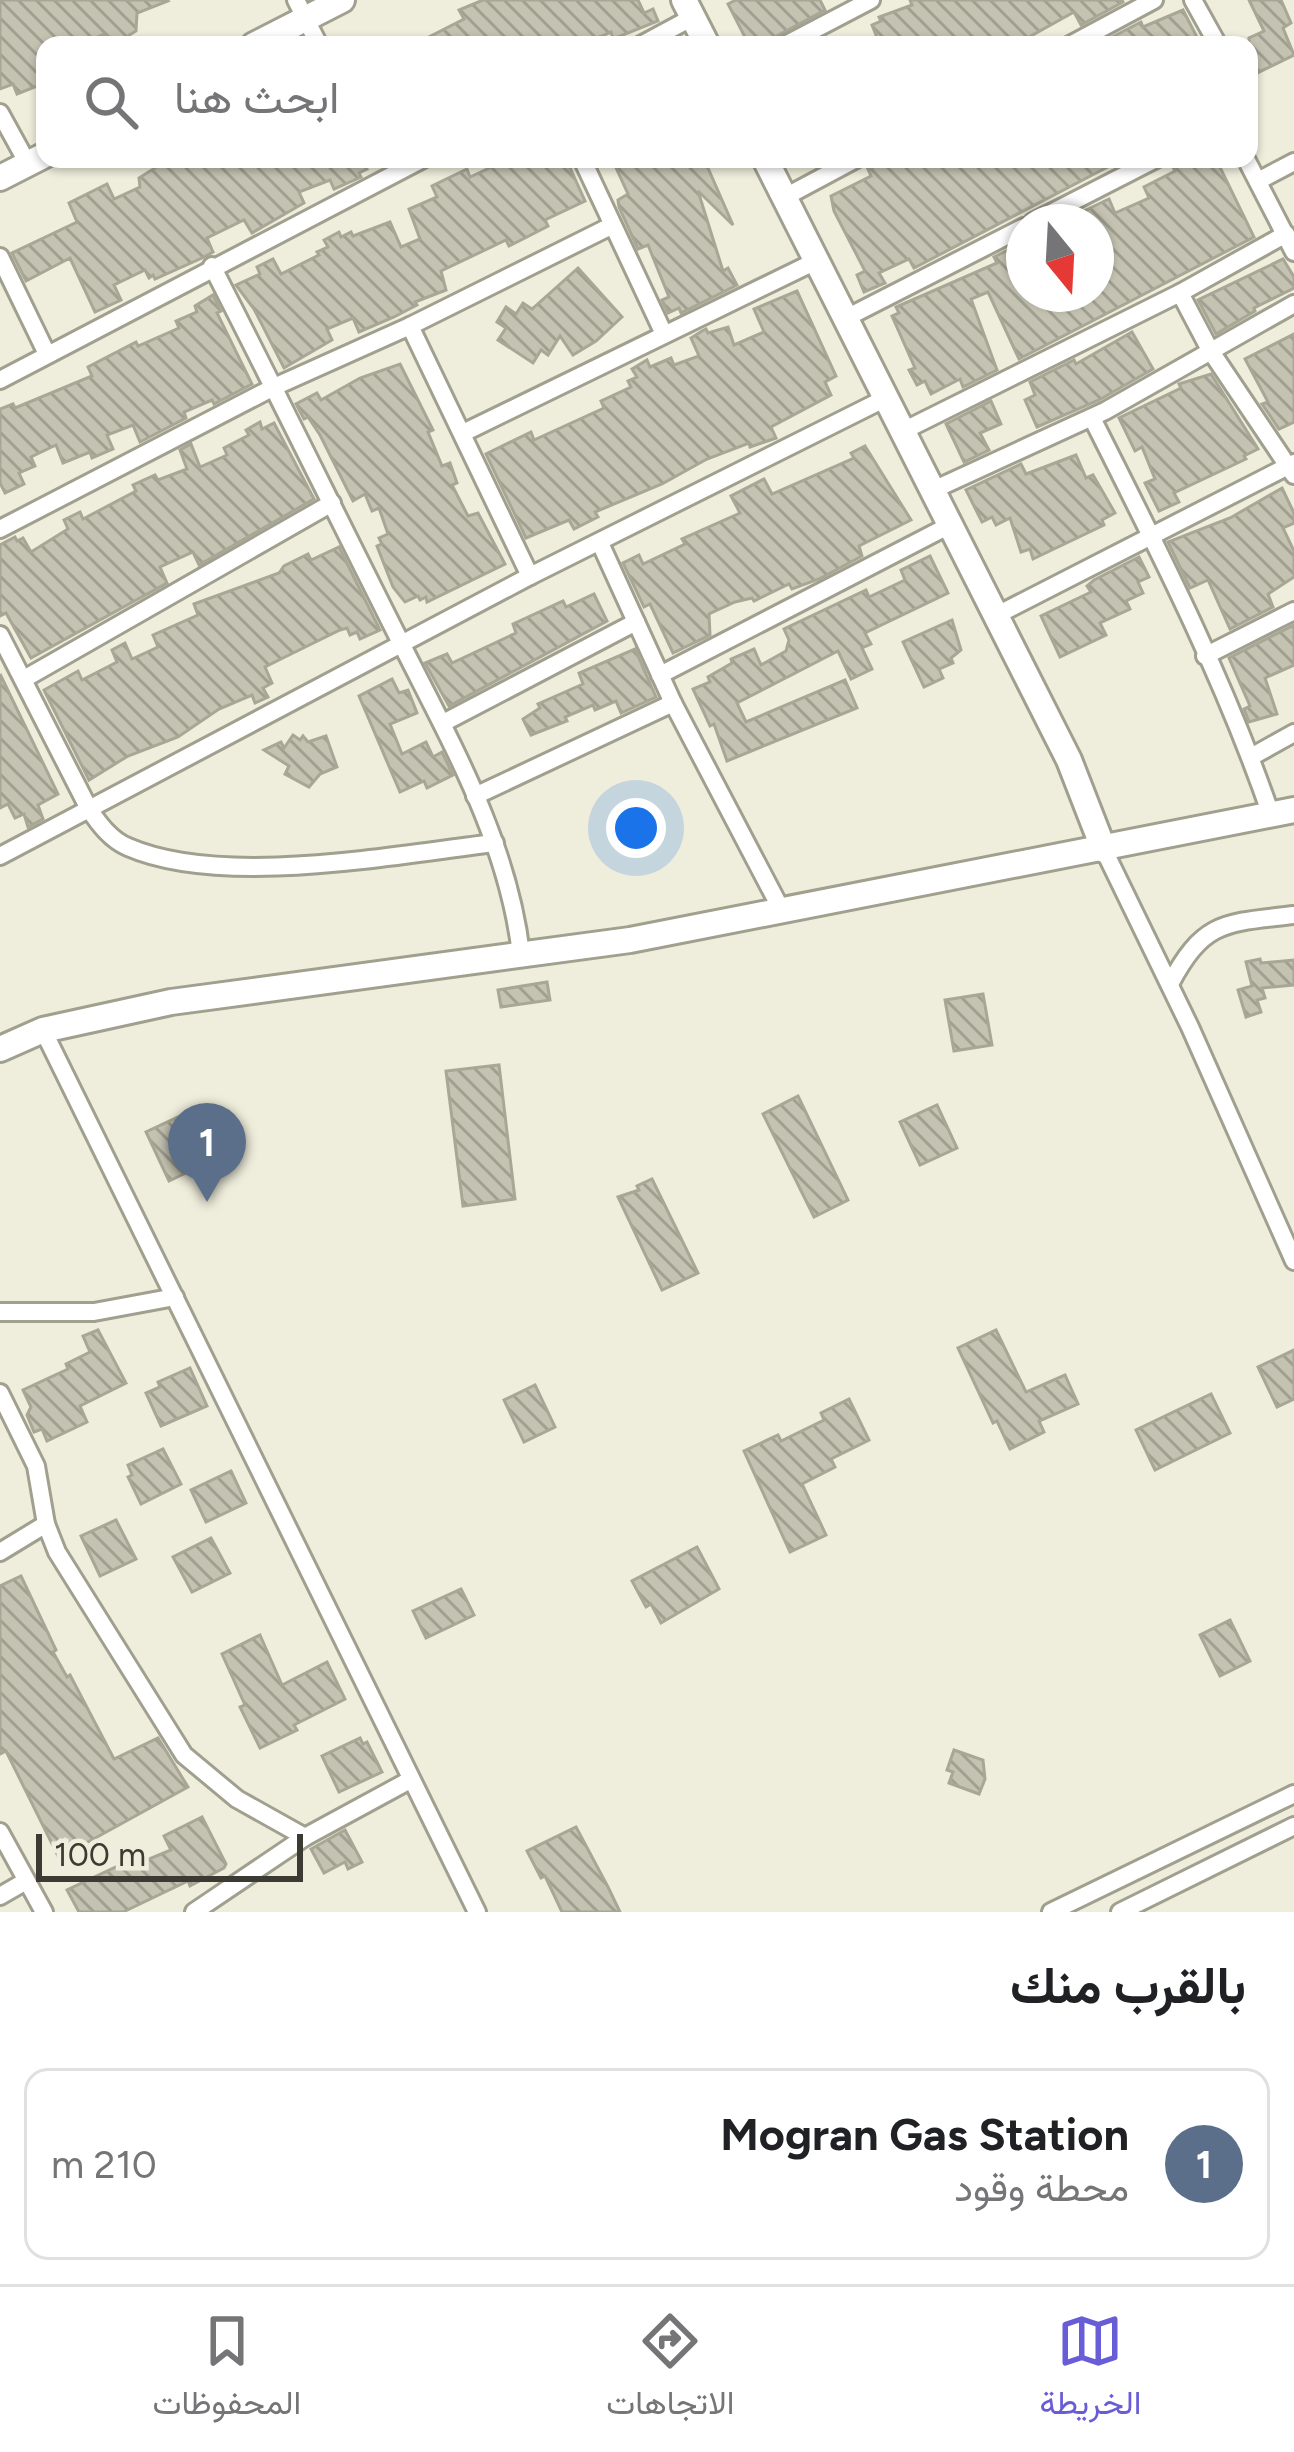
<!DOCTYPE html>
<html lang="ar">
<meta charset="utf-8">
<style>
:root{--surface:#fff;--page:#f2f2f2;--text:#202124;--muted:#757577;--line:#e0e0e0;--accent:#685dd7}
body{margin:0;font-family:Figtree,Vazirmatn,sans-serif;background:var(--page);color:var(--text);direction:rtl}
.compass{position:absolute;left:1006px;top:204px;width:108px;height:108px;border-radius:50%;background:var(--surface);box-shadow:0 3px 9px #0004;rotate:162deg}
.scale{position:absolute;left:36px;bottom:30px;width:267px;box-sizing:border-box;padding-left:12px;border:6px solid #3b3a33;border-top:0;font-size:33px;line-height:42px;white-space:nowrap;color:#3b3a33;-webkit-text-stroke:9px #efeedc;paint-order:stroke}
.you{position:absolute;left:636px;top:828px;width:42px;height:42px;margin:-30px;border:9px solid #fff;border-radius:50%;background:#1a73e8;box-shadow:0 0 0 18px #1a73e833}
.badge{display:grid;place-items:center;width:78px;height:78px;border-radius:50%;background:var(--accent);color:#fff;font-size:39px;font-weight:700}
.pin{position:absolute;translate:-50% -99px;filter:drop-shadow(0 3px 6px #0008)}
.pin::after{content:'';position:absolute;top:63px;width:42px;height:36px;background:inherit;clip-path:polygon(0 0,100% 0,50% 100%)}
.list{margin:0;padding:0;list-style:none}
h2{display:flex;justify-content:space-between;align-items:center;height:156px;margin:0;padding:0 48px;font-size:51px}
h2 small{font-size:39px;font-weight:400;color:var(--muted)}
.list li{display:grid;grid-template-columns:78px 1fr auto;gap:36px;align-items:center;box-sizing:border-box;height:192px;margin:0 24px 24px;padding:0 24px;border:3px solid var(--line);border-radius:24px}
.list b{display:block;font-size:45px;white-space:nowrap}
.list p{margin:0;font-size:39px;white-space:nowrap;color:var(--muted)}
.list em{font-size:39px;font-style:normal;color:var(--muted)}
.icon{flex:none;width:66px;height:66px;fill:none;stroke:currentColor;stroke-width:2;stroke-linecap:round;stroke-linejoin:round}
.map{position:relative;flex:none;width:1294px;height:1912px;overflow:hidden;direction:ltr}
.search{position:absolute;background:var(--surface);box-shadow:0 3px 9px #0004;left:36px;right:36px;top:36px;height:132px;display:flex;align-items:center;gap:30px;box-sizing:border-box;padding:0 42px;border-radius:24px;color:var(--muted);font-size:45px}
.sheet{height:372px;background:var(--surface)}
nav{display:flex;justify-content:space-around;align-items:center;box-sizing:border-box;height:168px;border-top:3px solid var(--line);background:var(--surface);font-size:33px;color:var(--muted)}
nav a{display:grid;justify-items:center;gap:6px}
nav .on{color:var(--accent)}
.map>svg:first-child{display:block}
</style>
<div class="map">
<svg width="1294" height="1912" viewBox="0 0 1294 1912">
<defs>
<pattern id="building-back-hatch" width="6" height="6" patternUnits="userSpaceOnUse" patternTransform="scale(3)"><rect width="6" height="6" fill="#c4c2b1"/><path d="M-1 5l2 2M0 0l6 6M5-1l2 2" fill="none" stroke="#a09f91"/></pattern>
</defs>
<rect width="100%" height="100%" fill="#efeedc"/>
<g fill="url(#building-back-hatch)" stroke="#a8a796" stroke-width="3">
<polygon points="0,0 167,0 168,1 137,13 136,31 113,45 104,34 83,45 45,45 45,83 17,94 13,84 0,89"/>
<polygon points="483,0 638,0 644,13 653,9 658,21 613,39 611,32 581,45 413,45 464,19 459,10"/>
<polygon points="736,0 820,0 825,10 760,45 749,45 728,4"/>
<polygon points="910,0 1122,0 1123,2 1081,25 1074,12 1031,36 1035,45 880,45 872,25 881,21 879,17 912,5"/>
<polygon points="1249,0 1281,0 1291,23 1283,28 1294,55 1249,77 1249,38 1264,31"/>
<polygon points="1183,10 1201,45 1097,45 1141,22 1143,27"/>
<polygon points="151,159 362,159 367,169 359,173 361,177 334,189 330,180 299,192 304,203 252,233 244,220 207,238 213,252 202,258 155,279 153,275 149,278 145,270 114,285 121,300 95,312 70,258 26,281 12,253 77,222 69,203 107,184 114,199 140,187 139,178 155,168"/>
<polygon points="509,159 566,159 585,201 545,220 548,226 525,238 509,246 506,240 441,271 446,290 415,302 417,305 394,317 359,332 353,318 327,329 332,340 284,368 254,309 236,285 260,274 257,267 273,259 281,274 319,255 317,252 328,247 324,240 339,232 341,237 351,232 353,236 390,222 401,247 420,239 409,209 437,197 432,186 467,169 470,177"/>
<polygon points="612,159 704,159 733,225 698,191 723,271 728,268 737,285 681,313 679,308 668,313 662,300 669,297 648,245 638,249 619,207 618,200 628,194"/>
<polygon points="895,159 1123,159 914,268 909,259 879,273 885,283 864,292 857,275 865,271 834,211 831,196 871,176 868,169"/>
<polygon points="1169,159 1216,159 1254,237 1019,359 988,292 971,299 997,370 963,387 960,379 931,394 925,381 917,385 909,370 915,368 892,316 899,313 896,307 997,263 994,257 1016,246 1024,267 1024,294 1096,294 1096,222 1061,222 1109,199 1115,213 1149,198 1144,187 1175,171"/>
<polygon points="1283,259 1294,277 1294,288 1254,308 1255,311 1216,334 1198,300"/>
<polygon points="578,268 622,317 596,341 573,355 560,336 548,355 541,350 533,363 498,340 506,328 497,322 506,307 516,314 523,303 532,309"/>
<polygon points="797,291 836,376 825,382 831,395 771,427 776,438 750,447 749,443 707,459 662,484 595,512 598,517 574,529 569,520 526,538 486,454 531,432 534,440 604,408 601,401 631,387 628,381 637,377 632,369 647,360 650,367 671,358 674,365 699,356 691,338 702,331 706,329 708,333 728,327 734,345 764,332 754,309"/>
<polygon points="213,295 221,311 217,313 252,384 214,404 212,400 184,412 186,418 140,442 133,425 107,435 113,449 92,458 90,452 63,463 56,445 31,457 35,466 19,473 24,484 5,493 0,483 0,409 13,404 15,408 92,376 88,367 136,342 138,346 179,328 176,321 197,312 195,306"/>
<polygon points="1132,332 1153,369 1099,400 1037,427 1025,400 1035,395 1030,382 1074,360 1076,364"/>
<polygon points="1294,334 1294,422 1279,429 1262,404 1268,402 1245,359"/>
<polygon points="400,364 433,430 428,432 442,466 450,463 457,483 452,485 468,516 478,513 505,564 427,602 426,597 420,600 418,596 405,602 393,587 377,546 382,544 379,538 388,534 379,508 372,511 365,494 353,501 320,435 308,417 304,419 296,404 317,393 321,400 360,378"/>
<polygon points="1211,374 1258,449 1244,456 1246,459 1174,493 1179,502 1159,511 1145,483 1155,479 1142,447 1135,451 1119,418 1181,388 1179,384"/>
<polygon points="991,401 1001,424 980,433 989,450 964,462 946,424"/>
<polygon points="260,422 262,429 274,423 314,499 199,565 193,552 160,567 167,583 31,658 6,613 0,616 0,545 15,537 17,541 23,538 31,552 68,529 64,520 80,512 83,519 136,491 133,485 155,475 158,480 187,469 180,450 191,444 200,467 227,455 224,448 249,435 246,430"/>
<polygon points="865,446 911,520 859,546 862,556 819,579 792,589 789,584 754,601 752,598 735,602 709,614 710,635 673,653 650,604 644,607 623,563 639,555 643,564 685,544 682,539 740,513 731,496 764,479 772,494 854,458 851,453"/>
<polygon points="1076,455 1086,478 1093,475 1115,513 1102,520 1104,525 1033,559 1030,549 1021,552 1010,518 996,525 992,517 982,522 966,490 1021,464 1026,474"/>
<polygon points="1282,488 1294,513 1294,523 1283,528 1294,551 1294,577 1268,594 1273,607 1230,629 1208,580 1190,588 1168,542 1230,518"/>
<polygon points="339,547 380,630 360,639 357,632 350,635 347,628 340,630 285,657 265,667 272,683 263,688 268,697 255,703 252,695 219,709 178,737 128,756 89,780 44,690 78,671 82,680 117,662 112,650 125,643 132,659 158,647 153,635 198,615 194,604 279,573 284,566 308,554 311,560"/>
<polygon points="930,556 948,593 865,633 871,644 862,648 872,669 851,679 838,651 737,703 746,722 845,680 857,708 727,761 714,724 710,726 693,689 710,682 708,677 732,663 731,659 754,649 761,665 786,651 789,640 784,629 866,590 869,597 905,580 901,570"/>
<polygon points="1139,557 1149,577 1138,582 1143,593 1126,601 1130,609 1100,623 1106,635 1060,657 1041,616 1091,592 1087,586 1094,580"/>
<polygon points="594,594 607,621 449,706 425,663 447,654 452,663 516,633 513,624 563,601 566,607"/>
<polygon points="952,620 961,650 951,658 953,663 939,669 943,678 924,687 903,642"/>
<polygon points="1294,625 1294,665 1265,678 1277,714 1249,722 1244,709 1250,706 1229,658"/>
<polygon points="635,649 656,697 621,713 616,701 595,710 593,705 565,717 567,721 531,735 523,719 540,708 538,704 583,684 579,673"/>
<polygon points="0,674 58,794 38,805 43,819 28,827 24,814 15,818 8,804 0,808"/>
<polygon points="392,679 399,693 408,690 417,713 390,724 402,754 426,742 433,757 442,752 453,775 427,788 424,781 400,792 359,696"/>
<polygon points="293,735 300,740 303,736 308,742 326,736 337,767 320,774 309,787 285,774 289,766 264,750 281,742 284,748"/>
<polygon points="1260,959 1261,963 1294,960 1294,985 1262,988 1265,998 1257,1000 1261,1012 1246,1017 1238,990 1252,986 1246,962"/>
<polygon points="547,982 550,1000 501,1007 498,990"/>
<polygon points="983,994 992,1045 954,1051 945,1000"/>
<polygon points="499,1065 515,1199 463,1206 446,1071"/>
<polygon points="798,1096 848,1200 814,1217 763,1114"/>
<polygon points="937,1105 957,1148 920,1165 900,1122"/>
<polygon points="178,1117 200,1166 169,1181 146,1132"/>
<polygon points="652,1179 698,1273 662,1290 618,1197 639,1190 637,1186"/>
<polygon points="98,1330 126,1383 80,1406 87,1422 47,1441 42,1429 34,1432 27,1415 31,1407 23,1390 68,1369 66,1364 90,1352 83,1336"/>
<polygon points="996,1330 1026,1392 1065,1375 1078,1404 1039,1421 1044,1432 1010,1449 997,1421 993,1423 958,1348"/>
<polygon points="1294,1350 1294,1399 1277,1407 1258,1367"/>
<polygon points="190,1368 207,1406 161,1426 146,1393 160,1387 158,1382"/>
<polygon points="535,1385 555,1427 524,1442 504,1400"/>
<polygon points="1211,1394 1230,1433 1155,1470 1136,1430"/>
<polygon points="849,1399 869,1440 831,1459 835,1467 802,1484 826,1535 790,1552 744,1451 778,1435 781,1441 824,1420 821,1413"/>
<polygon points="163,1449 181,1484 141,1504 128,1477 132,1475 128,1465"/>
<polygon points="231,1471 246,1503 206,1522 191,1490"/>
<polygon points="116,1520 136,1559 100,1576 81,1536"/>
<polygon points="211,1538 230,1573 192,1592 173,1557"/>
<polygon points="697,1547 719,1589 661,1623 651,1604 646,1607 632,1581"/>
<polygon points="21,1576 56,1650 53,1652 67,1677 70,1675 114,1759 158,1738 188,1787 59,1858 6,1751 0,1754 0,1586"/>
<polygon points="461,1589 474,1615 426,1638 413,1611"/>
<polygon points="1230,1620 1250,1661 1220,1676 1200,1635"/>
<polygon points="260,1635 282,1685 327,1662 345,1699 294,1725 297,1730 260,1748 240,1707 245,1705 222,1654"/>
<polygon points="360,1738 363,1744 367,1742 382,1772 339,1792 322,1756"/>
<polygon points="954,1750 983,1760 985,1779 979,1794 949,1783 953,1772 947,1770"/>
<polygon points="202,1817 226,1864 224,1868 190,1886 188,1881 123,1912 79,1912 67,1890 118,1866 128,1863 130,1867 171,1850 164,1836"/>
<polygon points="576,1827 608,1887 620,1912 562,1912 545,1876 541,1878 527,1851"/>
<polygon points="345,1830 362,1862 348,1869 345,1862 324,1873 311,1849"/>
</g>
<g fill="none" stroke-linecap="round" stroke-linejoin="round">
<defs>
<g id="street">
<polyline points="296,0 319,45"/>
<polyline points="1193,0 1218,45"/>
<polyline points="641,45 693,17"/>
<polyline points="785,45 871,0"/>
<polyline points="1070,45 1154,0"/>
<polyline points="0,113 28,164"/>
<polyline points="582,159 664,334"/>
<polyline points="1246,159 1294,252"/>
<polyline points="1258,181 1294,162"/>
<polyline points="785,197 856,159"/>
<polyline points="1033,222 1156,159"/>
<polyline points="0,257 47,354"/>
<path d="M212 266C276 391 337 516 400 641 450 741 508 841 521 954"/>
<polyline points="1180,293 1210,350 1294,475"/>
<polyline points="846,318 1024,227"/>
<polyline points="410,326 530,576"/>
<polyline points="0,380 423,159"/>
<path d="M1092 418C1157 547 1224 678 1271 815"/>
<polyline points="903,431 1180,293 1286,234"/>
<polyline points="463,433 816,261"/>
<polyline points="931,491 1105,411 1294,304"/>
<polyline points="0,529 274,387 410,326 611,226"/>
<polyline points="600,543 673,703 782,911"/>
<polyline points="995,616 1294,463"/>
<path d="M0 635 89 809C99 824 111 840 128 847 222 888 393 855 495 843"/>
<polyline points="1205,656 1294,611"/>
<polyline points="660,675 950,525"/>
<polyline points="24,679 332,503"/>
<polyline points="443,723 636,622"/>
<polyline points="1251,757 1294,733"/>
<polyline points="475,796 673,703"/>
<polyline points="1104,850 1190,1027 1294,1261"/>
<polyline points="0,856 530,576 886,398"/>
<path d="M1170 984C1204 920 1225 923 1294 915"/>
<polyline points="43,1030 477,1912"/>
<polyline points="0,1312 94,1312 175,1297"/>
<polyline points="0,1393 36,1466 46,1524 57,1552 184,1755 237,1799 305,1837"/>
<polyline points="0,1552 46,1524"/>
<polyline points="0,1832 44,1912"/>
<polyline points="0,1896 26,1881"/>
<polyline points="194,1912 305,1837 410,1780"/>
<polyline points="1051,1912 1294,1794"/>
<polyline points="1120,1912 1294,1826"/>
</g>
<g id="secondary">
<polyline points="684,0 707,45"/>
<polyline points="254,45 342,0"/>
<polyline points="765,159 1069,760 1104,850"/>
<polyline points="0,178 45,155"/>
<polyline points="0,1049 43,1030 171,1002 630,940 1294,810"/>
</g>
</defs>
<use href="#street" stroke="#a19f8e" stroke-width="22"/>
<use href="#secondary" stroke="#a19f8e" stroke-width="30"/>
<use href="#street" stroke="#fff" stroke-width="16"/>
<use href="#secondary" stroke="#fff" stroke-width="24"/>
</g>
</svg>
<svg class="compass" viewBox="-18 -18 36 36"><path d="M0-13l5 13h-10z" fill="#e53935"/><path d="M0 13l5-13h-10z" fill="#757577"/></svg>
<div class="scale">100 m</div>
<div class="you"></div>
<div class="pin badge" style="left:207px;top:1202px;background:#5c6f8a">1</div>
<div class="search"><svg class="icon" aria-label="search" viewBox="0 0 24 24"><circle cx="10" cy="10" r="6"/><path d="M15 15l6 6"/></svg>ابحث هنا</div>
</div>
<section class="sheet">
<h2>بالقرب منك<small></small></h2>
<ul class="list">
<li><span class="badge" style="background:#5c6f8a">1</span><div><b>Mogran Gas Station</b><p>محطة وقود</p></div><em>210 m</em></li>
</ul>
</section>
<nav>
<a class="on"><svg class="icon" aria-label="map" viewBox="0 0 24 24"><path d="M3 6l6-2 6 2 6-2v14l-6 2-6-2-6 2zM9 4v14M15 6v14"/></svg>الخريطة</a>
<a><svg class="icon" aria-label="directions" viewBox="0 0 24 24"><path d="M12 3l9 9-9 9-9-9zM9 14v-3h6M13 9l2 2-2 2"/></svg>الاتجاهات</a>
<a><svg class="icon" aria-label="saved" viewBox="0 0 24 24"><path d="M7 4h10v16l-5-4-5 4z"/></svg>المحفوظات</a>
</nav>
